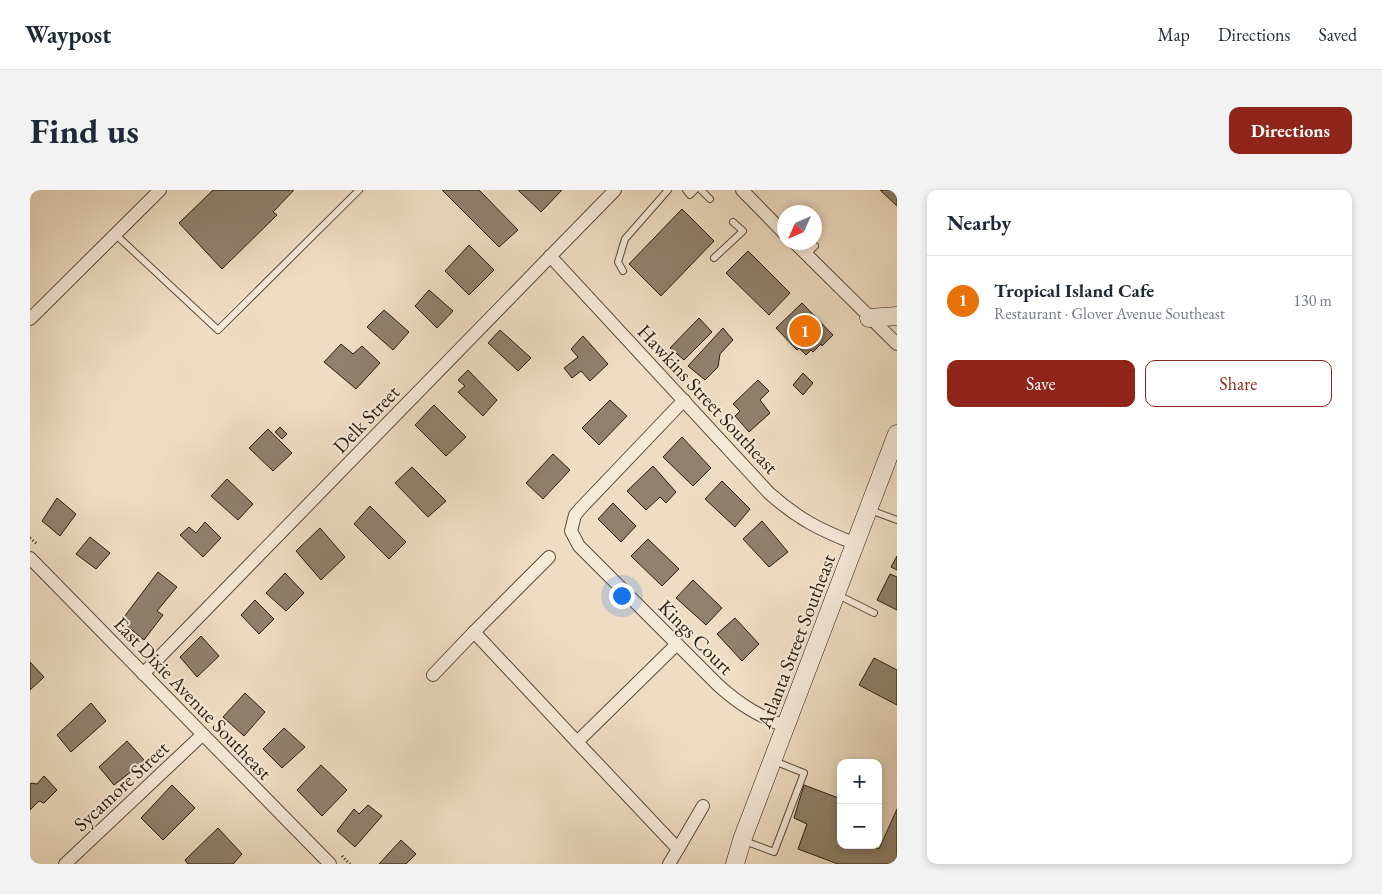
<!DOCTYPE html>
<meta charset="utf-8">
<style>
:root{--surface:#fff;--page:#f2f2f3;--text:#1f2937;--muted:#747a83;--line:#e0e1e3;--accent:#8f2418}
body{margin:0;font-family:"EB Garamond",serif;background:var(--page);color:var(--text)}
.controls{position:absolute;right:15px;bottom:15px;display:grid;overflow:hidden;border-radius:10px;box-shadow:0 2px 8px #0003}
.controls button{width:45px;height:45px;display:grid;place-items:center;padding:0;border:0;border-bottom:1px solid var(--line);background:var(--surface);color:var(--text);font:25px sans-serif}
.compass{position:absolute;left:747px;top:15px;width:45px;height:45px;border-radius:50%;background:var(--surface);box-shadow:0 2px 8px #0003;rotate:225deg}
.you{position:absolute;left:591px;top:405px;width:18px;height:18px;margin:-12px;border:4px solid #fff;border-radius:50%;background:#1a73e8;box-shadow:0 0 0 8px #1a73e833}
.badge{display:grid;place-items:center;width:32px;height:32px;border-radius:50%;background:var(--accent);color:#fff;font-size:16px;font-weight:700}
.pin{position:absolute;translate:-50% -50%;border:2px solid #fff;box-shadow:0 1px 5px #0006}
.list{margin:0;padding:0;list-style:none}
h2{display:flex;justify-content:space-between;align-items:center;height:65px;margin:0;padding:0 20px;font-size:21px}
h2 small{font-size:16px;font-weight:400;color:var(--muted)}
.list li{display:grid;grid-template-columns:32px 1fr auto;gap:15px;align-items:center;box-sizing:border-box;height:90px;padding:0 20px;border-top:1px solid var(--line)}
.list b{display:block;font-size:19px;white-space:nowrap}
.list p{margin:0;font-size:16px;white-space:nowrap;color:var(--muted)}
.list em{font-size:16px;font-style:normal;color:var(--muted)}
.actions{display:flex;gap:10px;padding:15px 20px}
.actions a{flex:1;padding:11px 0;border:1px solid var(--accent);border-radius:10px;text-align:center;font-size:18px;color:var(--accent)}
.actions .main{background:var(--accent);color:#fff}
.map{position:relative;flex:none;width:867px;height:674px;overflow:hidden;border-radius:10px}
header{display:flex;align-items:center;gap:30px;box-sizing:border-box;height:70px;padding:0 25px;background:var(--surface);border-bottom:1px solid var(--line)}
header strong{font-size:24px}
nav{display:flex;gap:28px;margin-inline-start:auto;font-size:18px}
.intro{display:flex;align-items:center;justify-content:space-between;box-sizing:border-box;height:120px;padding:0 30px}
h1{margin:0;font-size:35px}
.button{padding:12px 22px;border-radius:10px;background:var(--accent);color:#fff;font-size:18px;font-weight:700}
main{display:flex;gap:30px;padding:0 30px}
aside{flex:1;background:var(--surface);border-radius:10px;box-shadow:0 2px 8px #0003}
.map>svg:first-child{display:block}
</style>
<header>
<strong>Waypost</strong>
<nav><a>Map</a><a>Directions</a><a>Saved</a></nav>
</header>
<div class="intro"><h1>Find us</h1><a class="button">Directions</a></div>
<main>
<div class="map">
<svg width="867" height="674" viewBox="0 0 867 674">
<rect width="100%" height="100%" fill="#efddc3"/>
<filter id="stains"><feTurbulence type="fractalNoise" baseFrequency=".004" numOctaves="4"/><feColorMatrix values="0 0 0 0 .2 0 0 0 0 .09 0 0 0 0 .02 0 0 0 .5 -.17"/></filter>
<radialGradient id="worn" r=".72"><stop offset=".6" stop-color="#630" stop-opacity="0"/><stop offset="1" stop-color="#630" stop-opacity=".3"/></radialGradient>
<g fill="#90816c" stroke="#291d0e">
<polygon points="183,0 264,0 243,22 247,25 192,79 149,33"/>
<polygon points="412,0 449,0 488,40 469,57"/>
<polygon points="488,0 532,0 511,22"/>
<polygon points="850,0 867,0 867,16"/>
<polygon points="652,19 684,51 631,106 599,74"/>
<polygon points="439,55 464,80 439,105 415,81"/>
<polygon points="718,61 760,103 739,125 696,83"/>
<polygon points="399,100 423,121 407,138 385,116"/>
<polygon points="772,113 803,145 792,156 791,154 783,162 781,160 776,165 769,158 767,160 746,138"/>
<polygon points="354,120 379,142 363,160 337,137"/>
<polygon points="669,128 682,142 654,170 640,158"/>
<polygon points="693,138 703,150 690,164 688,177 675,190 658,176"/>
<polygon points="470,140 501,168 488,181 458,153"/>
<polygon points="553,146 578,174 560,191 551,181 542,188 534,178 548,167 541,159"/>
<polygon points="311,154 323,164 332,156 350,173 326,199 294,172"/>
<polygon points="438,180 467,210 453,226 428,202 435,196 428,190"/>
<polygon points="773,183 783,193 773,205 763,195"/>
<polygon points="728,190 739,201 730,210 740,223 719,242 705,226 710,221 703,214"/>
<polygon points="580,210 597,226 569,255 552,238"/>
<polygon points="404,215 436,247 416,266 385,235"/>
<polygon points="250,237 257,244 252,249 245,242"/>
<polygon points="238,239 262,263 243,281 219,258"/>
<polygon points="652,247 681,278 663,296 633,267"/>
<polygon points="523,264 540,280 513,309 496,293"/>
<polygon points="623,276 646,302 636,313 630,307 616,320 597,301"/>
<polygon points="382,277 416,311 398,327 365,293"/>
<polygon points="197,289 223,314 208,330 181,306"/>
<polygon points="692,291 720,319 705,337 675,309"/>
<polygon points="27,308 46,324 30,346 12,331"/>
<polygon points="583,313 606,336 591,352 568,329"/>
<polygon points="340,316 376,352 359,369 324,334"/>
<polygon points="732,331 758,362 739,377 713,349"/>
<polygon points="175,332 191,348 173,367 150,345 159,337 166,343"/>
<polygon points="290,338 315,367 291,390 266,361"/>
<polygon points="60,347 80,363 66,379 46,364"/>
<polygon points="618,349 649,379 632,396 601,366"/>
<polygon points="867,366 867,380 861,377"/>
<polygon points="128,382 147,397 127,421 133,425 114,450 91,431"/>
<polygon points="255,383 274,403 256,421 236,403"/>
<polygon points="860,384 867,387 867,420 847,410"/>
<polygon points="663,390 692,418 676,435 646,408"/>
<polygon points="225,410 244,429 229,444 211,425"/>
<polygon points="705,428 729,454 712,471 687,444"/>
<polygon points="171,446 189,466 167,487 150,467"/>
<polygon points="844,468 867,480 867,515 829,495"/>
<polygon points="0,472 14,487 0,500"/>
<polygon points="215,503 235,522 214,546 193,527"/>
<polygon points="61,513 76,531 41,562 27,545"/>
<polygon points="254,538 275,557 252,578 233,559"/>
<polygon points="97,551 115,571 84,595 69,577"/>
<polygon points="291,575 317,600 292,626 267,600"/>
<polygon points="14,586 27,600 14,613 9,611 0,620 0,594 1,593 7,594"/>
<polygon points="142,595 165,618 133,650 111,628"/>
<polygon points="774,595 811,609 811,655 841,655 849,659 867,619 867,674 808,674 768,659 777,634 764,628"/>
<polygon points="338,615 352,626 325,657 307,641 324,619 329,624"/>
<polygon points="188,638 212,664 203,674 158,674 155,670"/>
<polygon points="371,650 386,664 376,674 349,674"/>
</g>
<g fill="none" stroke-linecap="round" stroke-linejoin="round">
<defs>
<g id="service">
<polyline points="656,0 660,5 665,0"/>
<polyline points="671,0 680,9"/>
<polyline points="85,44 188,140 329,0"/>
<polyline points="776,65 785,56"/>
<polyline points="684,68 713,41 703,32"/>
<polyline points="593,81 588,72 595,49 638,0"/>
<polyline points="840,320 867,330"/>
<polyline points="808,405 844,423"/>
<polyline points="712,650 744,662 774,583 744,571"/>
</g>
<g id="minor">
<polyline points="712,0 754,43"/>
<polyline points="764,52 867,154"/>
<path d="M520 66 739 303C768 329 790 340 826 354"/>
<polyline points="0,129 130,0"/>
<path d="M654 210 551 318 545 325 541 341 549 356 688 495C711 516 728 525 756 537"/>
<polyline points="519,367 444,442 547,552"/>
<polyline points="0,368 300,674"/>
<polyline points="113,484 585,0"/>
<polyline points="403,485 444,442"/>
<polyline points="648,659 673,616"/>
<polyline points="35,674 172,545"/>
<polyline points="639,674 648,659 547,552 647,454"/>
</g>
<g id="secondary">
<polyline points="839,128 867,126"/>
<polyline points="705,674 712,650 867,244"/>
</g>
</defs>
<use href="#service" stroke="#5a4d3b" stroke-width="8"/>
<use href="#minor" stroke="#5a4d3b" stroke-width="14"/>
<use href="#secondary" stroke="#291d0e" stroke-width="19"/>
<g stroke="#291d0e" stroke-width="3" stroke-dasharray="1 2.5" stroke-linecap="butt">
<polyline points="0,348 7,354"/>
<polyline points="312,666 320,674"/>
</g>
<use href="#service" stroke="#f5e9d8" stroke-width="6"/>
<use href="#minor" stroke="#f5e9d8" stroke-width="12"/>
<use href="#secondary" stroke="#f5e9d8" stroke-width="18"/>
</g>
<g text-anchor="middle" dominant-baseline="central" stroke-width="4" stroke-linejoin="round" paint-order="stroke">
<g font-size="20" fill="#291d0e" stroke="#f5e9d8">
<text transform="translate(678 209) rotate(47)">Hawkins Street Southeast</text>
<text transform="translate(336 229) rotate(-46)">Delk Street</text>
<text transform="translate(666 447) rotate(45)">Kings Court</text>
<text transform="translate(766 451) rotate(-69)">Atlanta Street Southeast</text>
<text transform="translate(163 508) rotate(46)">East Dixie Avenue Southeast</text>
<text transform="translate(91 596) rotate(-43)">Sycamore Street</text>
</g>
</g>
<rect width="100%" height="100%" filter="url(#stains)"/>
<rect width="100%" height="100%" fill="url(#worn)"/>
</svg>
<div class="controls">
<button>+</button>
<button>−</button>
</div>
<svg class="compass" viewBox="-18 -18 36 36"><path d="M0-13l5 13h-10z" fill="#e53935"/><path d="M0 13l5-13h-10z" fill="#747a83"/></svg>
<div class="you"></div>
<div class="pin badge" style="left:775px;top:141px;background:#e8710a">1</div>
</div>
<aside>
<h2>Nearby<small></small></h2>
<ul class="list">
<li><span class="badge" style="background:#e8710a">1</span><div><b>Tropical Island Cafe</b><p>Restaurant · Glover Avenue Southeast</p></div><em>130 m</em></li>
</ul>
<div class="actions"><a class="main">Save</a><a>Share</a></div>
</aside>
</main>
